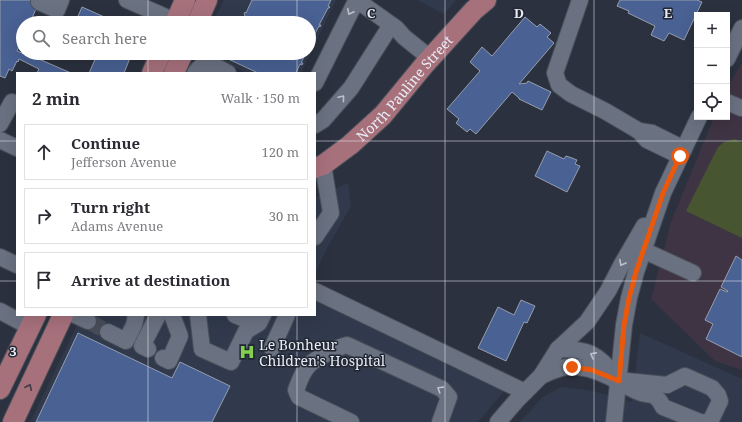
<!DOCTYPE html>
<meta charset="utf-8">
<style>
:root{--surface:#fff;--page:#f2f2f3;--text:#2b2b33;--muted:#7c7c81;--line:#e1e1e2}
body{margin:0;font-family:"Noto Serif",serif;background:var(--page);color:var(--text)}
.controls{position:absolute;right:12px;top:12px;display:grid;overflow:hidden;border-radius:0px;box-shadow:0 4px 16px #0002}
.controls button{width:36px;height:36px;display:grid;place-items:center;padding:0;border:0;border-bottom:1px solid var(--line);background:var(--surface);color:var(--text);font:20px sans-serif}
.stop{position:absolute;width:12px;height:12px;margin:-9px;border:3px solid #ea580c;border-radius:50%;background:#fff}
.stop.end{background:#ea580c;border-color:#fff;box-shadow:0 1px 4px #0008}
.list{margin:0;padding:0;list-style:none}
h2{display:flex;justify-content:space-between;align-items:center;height:52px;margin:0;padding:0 16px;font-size:17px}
h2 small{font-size:13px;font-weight:400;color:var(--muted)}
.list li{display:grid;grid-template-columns:26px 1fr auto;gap:12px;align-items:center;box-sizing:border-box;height:56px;margin:0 8px 8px;padding:0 8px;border:1px solid var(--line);border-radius:0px}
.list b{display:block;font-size:15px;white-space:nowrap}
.list p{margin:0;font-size:13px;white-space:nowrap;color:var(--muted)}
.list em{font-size:13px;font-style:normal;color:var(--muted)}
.icon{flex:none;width:22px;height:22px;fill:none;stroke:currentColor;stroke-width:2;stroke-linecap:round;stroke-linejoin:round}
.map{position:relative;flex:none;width:742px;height:422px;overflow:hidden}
.search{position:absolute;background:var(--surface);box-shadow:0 4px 16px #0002;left:16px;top:16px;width:300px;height:44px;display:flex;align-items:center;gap:10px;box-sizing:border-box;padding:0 14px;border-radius:22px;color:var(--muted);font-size:15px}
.panel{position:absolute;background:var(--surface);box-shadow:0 4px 16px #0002;left:16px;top:72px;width:300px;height:244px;border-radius:0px}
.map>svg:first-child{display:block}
</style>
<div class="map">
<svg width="742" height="422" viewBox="0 0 742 422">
<rect width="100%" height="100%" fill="#2b313e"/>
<g fill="#313a4c">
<polygon points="224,0 336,0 301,73 246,73 206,53 309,53 309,23 212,23"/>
<polygon points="417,0 456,0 444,14"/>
<polygon points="348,183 351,206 326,250 315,274 315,198"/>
<polygon points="315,295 505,390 478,422 30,422 82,315 315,315"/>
<polygon points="640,333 742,379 742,422 520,422 543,397 561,387 593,391 632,402"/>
</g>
<polygon fill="#3f3443" points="742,63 742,370 715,361 651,299 671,222 714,117 727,117 727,88"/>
<polygon fill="#485531" points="735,139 742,143 742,238 686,211 718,147 724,142"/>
<g fill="#496193" stroke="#969eae">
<polygon points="0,0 40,0 32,18 44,23 23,23 23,38 17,51 24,54 25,53 71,73 37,73 39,69 19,59 18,62 17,61 12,71 9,69 5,78 0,76"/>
<polygon points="252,0 331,0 328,6 330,7 329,8 328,8 319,25 321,25 320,27 319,26 310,43 311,44 311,46 310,45 309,47 309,23 241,23 245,15 244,14 245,12 246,13"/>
<polygon points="620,0 697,0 702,2 684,40 669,33 664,41 651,35 655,26 628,13 629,11 617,6"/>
<polygon points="82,7 109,19 108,21 112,23 75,23"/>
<polygon points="525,17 537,27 540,24 551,33 547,37 554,43 519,84 527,83 528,81 551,92 542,110 519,99 519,98 512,92 476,134 470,129 467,132 456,123 459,119 447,109 480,71 470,62 482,47 492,56"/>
<polygon points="91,53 133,53 132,55 128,53 127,56 130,58 124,73 89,73 97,55"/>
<polygon points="226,53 306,53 301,63 303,63 302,65 300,64 296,73 258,73 224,57"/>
<polygon points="547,151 564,159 566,156 572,158 577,160 575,164 580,166 567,192 535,176"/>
<polygon points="736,256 742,260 742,357 706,339 713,324 705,320 720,289 727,292 728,291 721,287"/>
<polygon points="521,300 535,306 527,323 524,322 506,361 478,348 498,307 514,315"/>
<polygon points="78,333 172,378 180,362 230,386 212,422 36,422"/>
</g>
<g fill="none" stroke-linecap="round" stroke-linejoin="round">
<polyline stroke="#474d59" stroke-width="16" stroke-dasharray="16 8" stroke-linecap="butt" points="88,321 108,332"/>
<defs>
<g id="minor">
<polyline points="127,0 175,21"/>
<polyline points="580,0 555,73 559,85 571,94 605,111 639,131"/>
<polyline points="39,2 57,10 61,0"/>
<polyline points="727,59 742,28"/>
<path d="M195 73C205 58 216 67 228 73"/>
<polyline points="315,83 354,5 362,4 396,28 404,37 430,58"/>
<polyline points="727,102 741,108"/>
<polyline points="0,124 12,102"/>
<polyline points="315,125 323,120 351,88 391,25"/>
<polyline points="0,140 17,148"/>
<polyline points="680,156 647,140 639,131 652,133 684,149"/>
<polyline points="315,237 331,213 323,165"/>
<polyline points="634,246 693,273"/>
<polyline points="0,257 17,265"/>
<polyline points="315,291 525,392"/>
<polyline points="0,311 30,327"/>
<polyline points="75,315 88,321"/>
<polyline points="198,315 202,349 231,362 246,331 259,323 263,315"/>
<polyline points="235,315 257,324"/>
<polyline points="108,332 126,341 134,325 136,316 135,315"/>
<polyline points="272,348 287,315"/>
<polyline points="148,349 142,346 158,315"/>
<path d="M558 349C587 349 599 353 616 378"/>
<polyline points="163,358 169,361 180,336 172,315"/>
<path d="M541 376C547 373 554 370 561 368 588 362 613 379 636 391 650 398 654 389 663 407L700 422"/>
<polyline points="627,381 667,385"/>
<polyline points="667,385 685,376 712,388 718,395 720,401 711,420 706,422"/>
<path d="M351 422 299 397 296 390C299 382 302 372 309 365 316 358 338 347 347 345L442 389 449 397 440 422"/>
<polyline points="498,422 517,400 541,376 558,349 587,322 608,291 622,264 644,226"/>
<polyline points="614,422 624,325 629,298 636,272 663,193 699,117"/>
</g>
<g id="major">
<polyline points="175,23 185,0"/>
<polyline points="197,23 207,0"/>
<polyline points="152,73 161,53"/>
<polyline points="174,73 183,53"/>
<path id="s1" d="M315 168 323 165 350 145 383 115 425 64 474 10 486 0"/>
<polyline points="0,389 36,315"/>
<polyline points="13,422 63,315"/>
</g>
</defs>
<use href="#minor" stroke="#4a505a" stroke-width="18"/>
<use href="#major" stroke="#4a505a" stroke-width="22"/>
<use href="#minor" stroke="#6a7180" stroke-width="16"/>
<use href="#major" stroke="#a7717c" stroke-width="20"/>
</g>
<defs><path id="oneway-chevron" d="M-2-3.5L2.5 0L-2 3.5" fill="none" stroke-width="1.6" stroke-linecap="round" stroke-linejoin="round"/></defs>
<g stroke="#bbc0cb">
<use href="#oneway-chevron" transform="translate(350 12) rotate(116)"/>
<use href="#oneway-chevron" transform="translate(342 98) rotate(-50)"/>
<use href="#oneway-chevron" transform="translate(622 263) rotate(119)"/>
<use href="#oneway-chevron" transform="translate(593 355) rotate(-152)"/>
<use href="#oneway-chevron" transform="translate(440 389) rotate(-148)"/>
</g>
<use stroke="#423a45" href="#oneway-chevron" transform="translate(29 387) rotate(-65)"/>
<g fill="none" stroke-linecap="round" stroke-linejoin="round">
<polyline stroke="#ea580c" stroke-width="5" points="572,367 592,370 619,381 624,325 629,298 636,272 663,193 680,156"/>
</g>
<path fill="none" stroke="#e7ebf3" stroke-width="1" stroke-opacity="0.55" d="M148 0V23M297 0V23M445 0V422M594 0V422M148 53V73M297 53V73M0 141H17M315 141H742M0 281H17M315 281H742M148 315V422M297 315V422"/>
<defs>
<symbol id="hospital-bare" viewBox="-9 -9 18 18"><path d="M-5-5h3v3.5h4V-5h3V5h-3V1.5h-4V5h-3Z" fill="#83d04e" stroke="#212733" stroke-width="2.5" paint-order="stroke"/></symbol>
</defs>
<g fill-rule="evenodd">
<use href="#hospital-bare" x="236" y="341" width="22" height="22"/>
</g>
<g text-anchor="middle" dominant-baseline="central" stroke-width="3" stroke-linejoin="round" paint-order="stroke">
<g font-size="14" fill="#e7ebf3" stroke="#212733">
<text stroke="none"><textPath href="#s1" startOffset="121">North Pauline Street</textPath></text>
</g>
<g font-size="14" fill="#e7ebf3" stroke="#212733" text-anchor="start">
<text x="259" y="344">Le Bonheur<tspan x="259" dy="16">Children's Hospital</tspan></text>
</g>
</g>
<g font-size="13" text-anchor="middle" font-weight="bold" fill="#e7ebf3" stroke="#212733" stroke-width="3" stroke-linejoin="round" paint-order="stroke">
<text x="371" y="18">C</text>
<text x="519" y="18">D</text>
<text x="668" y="18">E</text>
<text x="13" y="356">3</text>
</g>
</svg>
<div class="controls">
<button>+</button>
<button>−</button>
<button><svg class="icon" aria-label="locate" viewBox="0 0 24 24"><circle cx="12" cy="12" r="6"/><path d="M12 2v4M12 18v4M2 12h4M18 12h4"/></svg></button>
</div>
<div class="stop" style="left:680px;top:156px"></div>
<div class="stop end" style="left:572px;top:367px"></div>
<div class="search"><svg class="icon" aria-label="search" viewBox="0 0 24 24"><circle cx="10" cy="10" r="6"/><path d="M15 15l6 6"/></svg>Search here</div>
<section class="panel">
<h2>2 min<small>Walk · 150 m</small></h2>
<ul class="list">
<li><svg class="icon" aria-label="ahead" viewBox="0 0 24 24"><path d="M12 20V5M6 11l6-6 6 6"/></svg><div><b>Continue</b><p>Jefferson Avenue</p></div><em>120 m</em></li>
<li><svg class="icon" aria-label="right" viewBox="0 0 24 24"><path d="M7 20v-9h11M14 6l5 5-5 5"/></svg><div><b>Turn right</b><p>Adams Avenue</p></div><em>30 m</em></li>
<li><svg class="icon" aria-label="arrive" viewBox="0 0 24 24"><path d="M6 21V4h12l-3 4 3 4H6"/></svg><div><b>Arrive at destination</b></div></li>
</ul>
</section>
</div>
